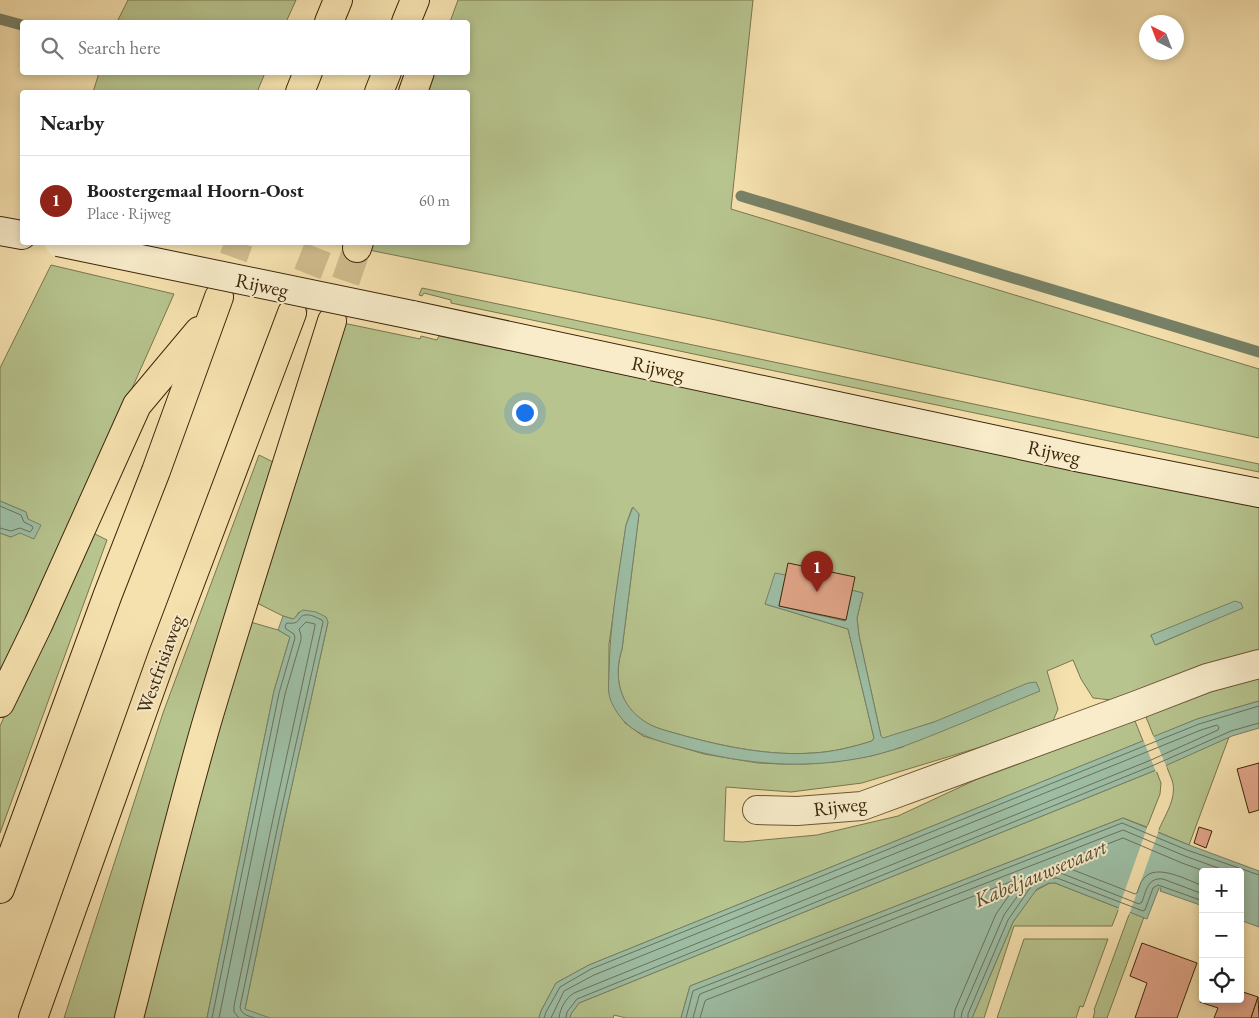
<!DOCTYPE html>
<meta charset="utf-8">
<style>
:root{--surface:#fff;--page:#f2f2f2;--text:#222;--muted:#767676;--line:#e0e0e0;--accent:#8f2418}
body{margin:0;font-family:"EB Garamond",serif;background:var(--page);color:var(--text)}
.controls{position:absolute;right:15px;bottom:15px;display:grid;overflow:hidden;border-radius:5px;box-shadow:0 2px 8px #0003}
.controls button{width:45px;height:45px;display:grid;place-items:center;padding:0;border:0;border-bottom:1px solid var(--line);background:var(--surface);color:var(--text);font:25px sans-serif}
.compass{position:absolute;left:1139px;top:15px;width:45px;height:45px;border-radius:50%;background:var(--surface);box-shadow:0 2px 8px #0003;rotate:318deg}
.you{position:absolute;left:524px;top:412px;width:18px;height:18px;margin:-12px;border:4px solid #fff;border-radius:50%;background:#1a73e8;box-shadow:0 0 0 8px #1a73e833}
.badge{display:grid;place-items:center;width:32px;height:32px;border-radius:50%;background:var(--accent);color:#fff;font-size:16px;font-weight:700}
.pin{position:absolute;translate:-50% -41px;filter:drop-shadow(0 1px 2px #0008)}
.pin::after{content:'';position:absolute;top:26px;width:18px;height:15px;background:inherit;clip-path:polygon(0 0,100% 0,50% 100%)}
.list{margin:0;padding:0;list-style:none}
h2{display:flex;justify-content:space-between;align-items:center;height:65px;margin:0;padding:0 20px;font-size:21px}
h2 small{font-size:16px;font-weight:400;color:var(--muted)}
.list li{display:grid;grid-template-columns:32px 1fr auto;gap:15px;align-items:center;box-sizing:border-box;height:90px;padding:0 20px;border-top:1px solid var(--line)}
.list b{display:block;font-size:19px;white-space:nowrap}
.list p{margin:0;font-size:16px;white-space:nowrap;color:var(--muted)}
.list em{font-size:16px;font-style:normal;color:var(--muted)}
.icon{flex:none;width:28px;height:28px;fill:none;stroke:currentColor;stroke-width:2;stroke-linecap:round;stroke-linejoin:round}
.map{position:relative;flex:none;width:1259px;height:1018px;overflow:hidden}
.search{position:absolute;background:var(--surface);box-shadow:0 2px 8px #0003;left:20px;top:20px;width:450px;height:55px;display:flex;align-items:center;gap:12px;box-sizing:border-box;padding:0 18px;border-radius:5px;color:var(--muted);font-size:19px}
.panel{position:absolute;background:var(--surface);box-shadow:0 2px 8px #0003;left:20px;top:90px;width:450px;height:155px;border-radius:5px}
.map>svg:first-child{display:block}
</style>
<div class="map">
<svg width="1259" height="1018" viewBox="0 0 1259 1018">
<rect width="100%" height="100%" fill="#f5e1ae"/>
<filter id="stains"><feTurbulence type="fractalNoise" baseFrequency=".004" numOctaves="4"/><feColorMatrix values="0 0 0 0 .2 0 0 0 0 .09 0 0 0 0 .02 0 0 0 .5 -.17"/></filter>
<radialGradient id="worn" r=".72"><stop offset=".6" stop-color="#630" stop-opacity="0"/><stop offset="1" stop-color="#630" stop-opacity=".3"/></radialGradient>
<g fill="#b7c48e" stroke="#7a764e" fill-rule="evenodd">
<polygon points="128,0 296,0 286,22 117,22"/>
<polygon points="458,0 753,0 731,209 1259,369 1259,438 716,320 369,250 371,243 468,242 468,92 425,92 432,73 468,72 468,22 450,22"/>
<polygon points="99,73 99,72 265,73 257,92 93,92"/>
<polygon points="51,265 174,294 69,530 0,678 0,533 11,537 28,519 26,512 0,501 0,368"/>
<polygon points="422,288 1259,464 1259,472 1051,429 451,303 451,300 424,293 422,296 419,295"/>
<path d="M343 323 420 339 421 336 437 340 439 336 1259 507V651L1111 700 1093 698 1081 679 1073 660 1047 671 1058 709 1053 721 1007 739 862 783 791 792 726 787 724 841 742 842 817 835 898 816 1016 761 1131 717 1135 721 1143 741 589 965 556 983 541 1011 539 1018H243L284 821 328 622 299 612 295 618 293 619 283 616 253 601ZM632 508 639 514 622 649C614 674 618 701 639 718 653 729 669 731 685 736 726 747 770 756 813 753 833 752 853 747 872 741L874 738 848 629 765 604 786 575 779 606 845 621 851 590 863 593 857 618 859 636 881 736 883 739 934 722 903 747 871 756 834 762 805 764H782L758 763 704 754 643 736 625 723 609 692V644L626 525ZM1243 607 1156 645 1151 636V635Z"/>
<polygon points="259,455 275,463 118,1018 64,1018 163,713"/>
<polygon points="89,531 107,540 0,833 0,726"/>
<polygon points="247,621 278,630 290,637 274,691 207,1018 140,1018"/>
<polygon points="1259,675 1259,701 1197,719 1154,737 1146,717 1148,716 1152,710"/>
<path d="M1229 737 1189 845 1158 832C1164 816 1178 798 1172 780 1170 775 1168 770 1166 765Z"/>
<polygon points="1156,770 1161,783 1160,794 1147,827 1123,818 690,986 681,1018 626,1018 614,1015 613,1018 570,1018 571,1014 579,1003"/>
<polygon points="1050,883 1055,883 1060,885 1119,908 1112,926 1014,926 984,1018 972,1018 1013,922 1035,891"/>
<polygon points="1130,912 1144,917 1107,1018 1093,1018 1095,1011 1094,1010"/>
<polygon points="1024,939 1108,939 1083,1007 1080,1006 1076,1018 997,1018"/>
</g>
<g fill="#9dbea5" stroke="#778268">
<polygon points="0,501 26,512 28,519 41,525 34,539 20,533 11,537 0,533"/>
<path d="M633 507 639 514 622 649C614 674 618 701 640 718 653 729 669 731 685 736 726 747 770 756 813 753 833 752 853 747 872 741L874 738 848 629 765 604 775 573 786 575 779 606 845 621 851 590 863 593 857 618 859 636 881 736 883 738 934 722 1028 683 1036 682 1040 691C1013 702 986 713 960 724 930 736 901 749 871 756 807 770 746 765 684 748 652 739 625 734 611 701 607 691 609 681 609 671 610 622 619 573 626 525Z"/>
<polygon points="1235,601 1241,603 1243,608 1155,645 1151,635"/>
<path d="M303 610 316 612 326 617 328 622 284 821 245 1009 270 1018H207L274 691 290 637 278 630 283 616 293 619C297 617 298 612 303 610Z"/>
<polygon points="1259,701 1259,728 1232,736 1156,770 579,1003 571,1014 570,1018 539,1018 541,1011 556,983 589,965 1197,719"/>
<polygon points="1123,818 1189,845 1259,871 1259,927 1240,920 1240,872 1203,872 1203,906 1160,891 1161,888 1159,888 1147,919 1060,885 1056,883 1049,883 1037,889 1013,922 972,1018 681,1018 690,986"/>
</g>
<g fill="#f5e1ae">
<polygon points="1153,735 1167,768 1156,772 1143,739"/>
<polygon points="1148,825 1159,830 1129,915 1118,910"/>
</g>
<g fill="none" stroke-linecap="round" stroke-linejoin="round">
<g stroke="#6d7259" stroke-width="1">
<polyline points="0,506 21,515 24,522 32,526 33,528 30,532 20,528 11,531 0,528"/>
<path d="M1203 886C1187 880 1157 863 1144 878 1140 882 1139 888 1137 893L1135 894 1063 866 1061 863 1063 861 1123 838 1182 863 1207 872"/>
<path d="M212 1018 279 693 295 638 294 634 286 629 285 626 287 623C302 625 297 616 305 615 311 614 317 618 322 620L323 622 279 820 240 1007C241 1015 249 1016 255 1018"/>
<polyline points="219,1018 285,694 301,640 301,635 299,629 306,622 315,624 315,626 273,819 234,1006 234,1012 239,1018"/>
<polyline points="544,1018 546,1012 560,987 591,969 1199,724 1259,706"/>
<path d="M551 1018 564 991 594 975 1201 730 1217 725 1219 727 1218 730 1151 760 574 993C566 998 560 1008 559 1018"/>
<polyline points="566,1018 567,1012 577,999 1154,765 1231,731 1259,723"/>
<polyline points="686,1018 693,991 695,990 1122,823 1187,850 1259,875"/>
<polyline points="693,1018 699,996 700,994 1123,830 1185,856 1229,872"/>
<polyline points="700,1018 705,1001 706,1000 1015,880 1017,884 996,914 955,1010 954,1018"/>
<path d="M961 1018 962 1012 1004 915 1029 880 1046 873 1058 872 1139 904 1142 902C1146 891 1148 877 1163 879L1203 894"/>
<path d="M968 1018V1014L1008 920 1030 888C1037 882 1047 878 1057 878L1143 911 1145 910 1153 888 1158 885 1203 901"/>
</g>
<g stroke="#778268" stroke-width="11">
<polyline points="0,19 22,25"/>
<polyline points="741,196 1259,352"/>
</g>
</g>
<g fill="#e2a68a" stroke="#3d270d">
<polygon points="788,563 855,577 846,620 779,606"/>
<polygon points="1259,763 1259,810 1249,813 1237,769"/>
<polygon points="1199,827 1212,831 1206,848 1194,843"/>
<polygon points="1142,943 1197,963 1177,1018 1135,1018 1147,983 1130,976"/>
<polygon points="1240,991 1258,997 1251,1018 1214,1018 1218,1008 1200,1002 1203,996 1203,999 1240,999"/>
<polygon points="1258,997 1259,1018 1251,1018"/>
</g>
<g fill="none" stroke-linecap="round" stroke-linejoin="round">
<g stroke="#d0bc8e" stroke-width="28" stroke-dasharray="28 14" stroke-linecap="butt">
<polyline points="219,297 239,242"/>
<polyline points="292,313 320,242"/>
<polyline points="332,321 357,248"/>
</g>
<defs>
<polyline id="street" points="757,810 797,811 862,806 1137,705 1207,678 1259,664"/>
<g id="secondary">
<polyline points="0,231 22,235"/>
<polyline points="412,315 1081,458 1259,493"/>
</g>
<g id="highway">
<polyline points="329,22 338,0"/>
<polyline points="406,22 415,0"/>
<polyline points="300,92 308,72"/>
<polyline points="379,92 387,72"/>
<polyline points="413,92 420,72"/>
<polyline points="357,248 359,242"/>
<polyline points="0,703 38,625 137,405 199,331"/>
<polyline points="0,889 108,594 156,471 219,297"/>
<polyline points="33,1018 162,657 292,313"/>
<path d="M129 1018C154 920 178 822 206 725 246 590 290 455 332 321"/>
</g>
</defs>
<use href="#street" stroke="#6b5635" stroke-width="30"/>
<use href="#secondary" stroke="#3d270d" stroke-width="30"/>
<use href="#highway" stroke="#3d270d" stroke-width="30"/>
<use href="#street" stroke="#f8ecca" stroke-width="28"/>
<use href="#secondary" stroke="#f8ecca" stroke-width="28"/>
<use href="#highway" stroke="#f5e1ae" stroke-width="28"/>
<defs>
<polyline id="secondary-bridge" points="58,242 412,315"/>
</defs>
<use href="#secondary-bridge" stroke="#3d270d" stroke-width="30" stroke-linecap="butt"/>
<use href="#secondary-bridge" stroke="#f8ecca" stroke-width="28"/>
</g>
<g text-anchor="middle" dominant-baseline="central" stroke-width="4" stroke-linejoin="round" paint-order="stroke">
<g font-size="20" fill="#3d270d" stroke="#f8ecca">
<text transform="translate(262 285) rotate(12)">Rijweg</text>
<text transform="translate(658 368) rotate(12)">Rijweg</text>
<text transform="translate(1054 452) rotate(12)">Rijweg</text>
<text transform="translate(160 664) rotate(-70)">Westfrisiaweg</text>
<text transform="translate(840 806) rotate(-7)">Rijweg</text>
</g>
<g font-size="21" font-style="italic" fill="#554d33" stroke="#f8ecca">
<text transform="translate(1040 873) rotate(-23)">Kabeljauwsevaart</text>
</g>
</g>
<rect width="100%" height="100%" filter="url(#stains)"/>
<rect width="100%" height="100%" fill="url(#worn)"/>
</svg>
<div class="controls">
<button>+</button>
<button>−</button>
<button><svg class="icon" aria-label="locate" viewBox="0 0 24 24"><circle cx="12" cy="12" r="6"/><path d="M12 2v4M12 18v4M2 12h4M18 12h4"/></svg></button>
</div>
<svg class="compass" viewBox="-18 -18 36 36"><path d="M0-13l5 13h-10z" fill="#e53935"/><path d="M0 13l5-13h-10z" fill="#767676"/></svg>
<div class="you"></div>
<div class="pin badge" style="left:817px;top:592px">1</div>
<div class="search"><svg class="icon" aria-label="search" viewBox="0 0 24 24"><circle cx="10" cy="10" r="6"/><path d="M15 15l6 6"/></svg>Search here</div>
<section class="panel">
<h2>Nearby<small></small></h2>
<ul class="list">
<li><span class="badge">1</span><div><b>Boostergemaal Hoorn-Oost</b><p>Place · Rijweg</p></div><em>60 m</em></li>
</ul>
</section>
</div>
